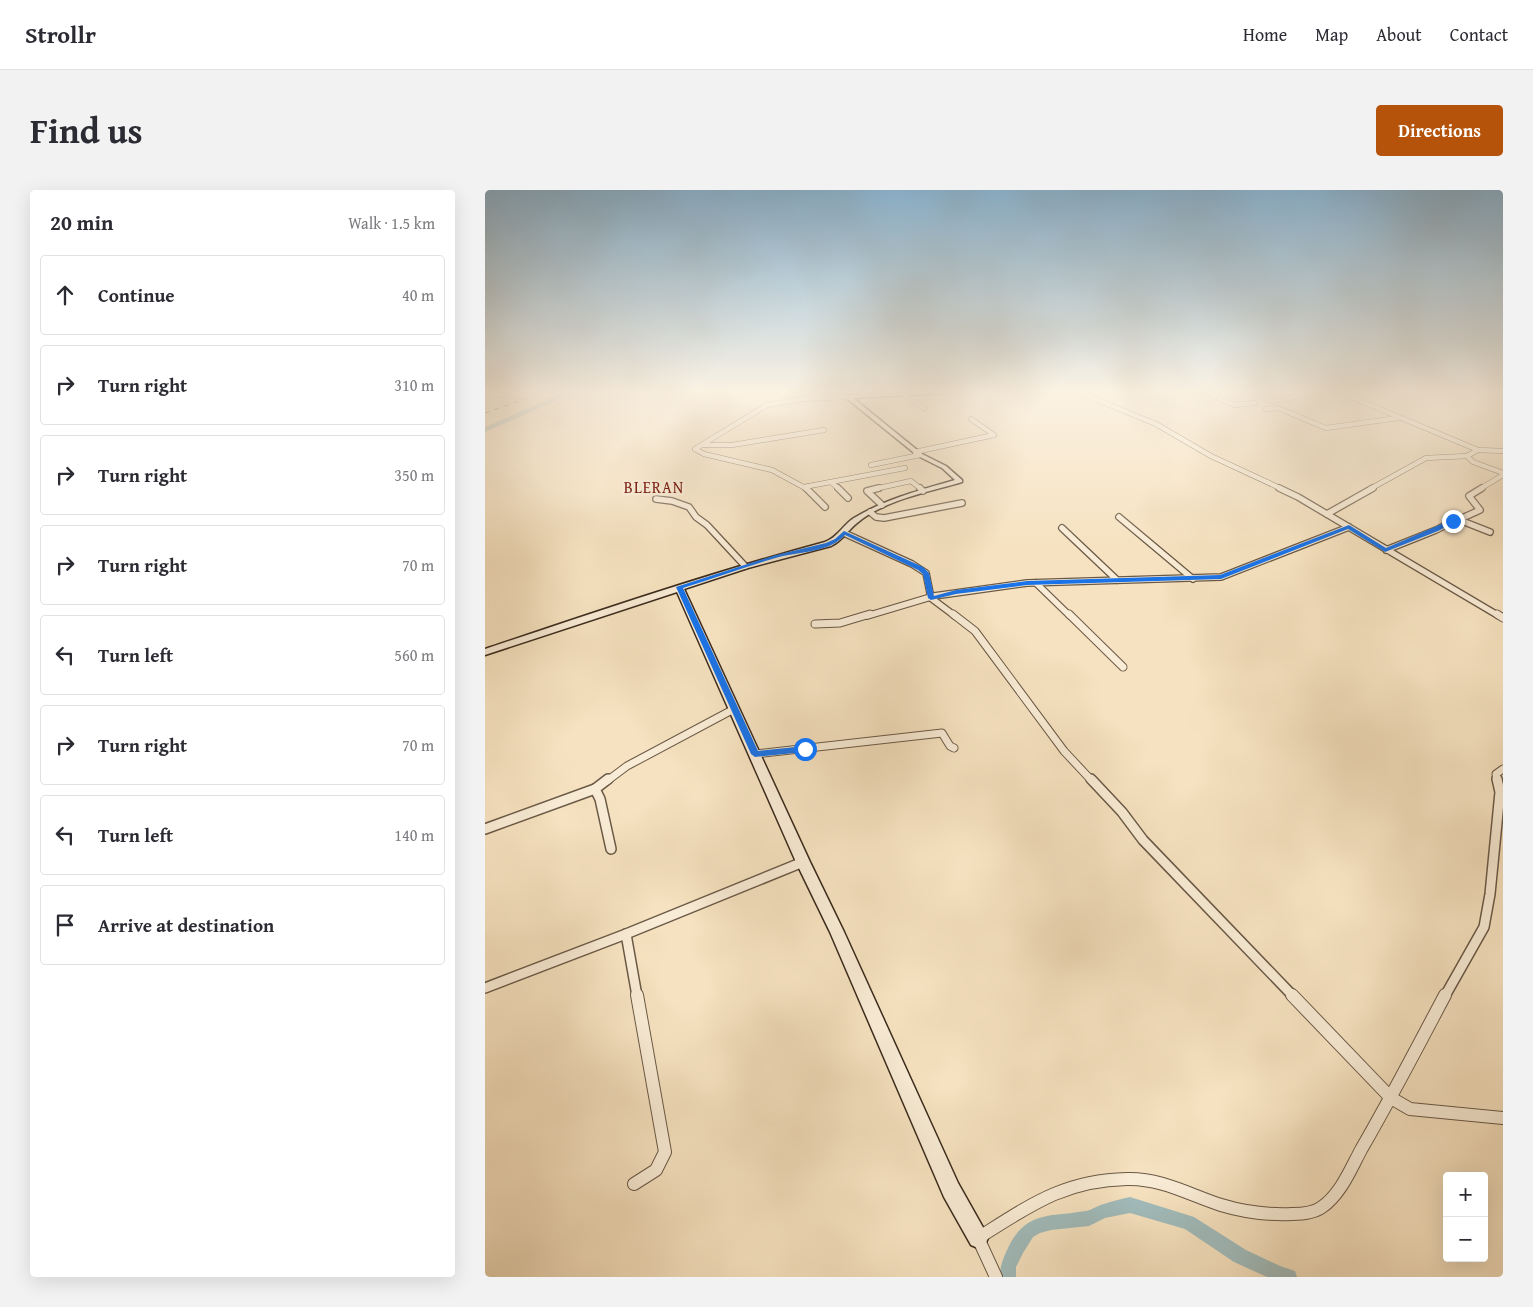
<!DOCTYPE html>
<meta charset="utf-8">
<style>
:root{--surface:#fff;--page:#f2f2f3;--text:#2b2b33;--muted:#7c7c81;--line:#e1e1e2;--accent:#b45309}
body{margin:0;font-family:"Gentium Book Plus",serif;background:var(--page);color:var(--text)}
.controls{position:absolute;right:15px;bottom:15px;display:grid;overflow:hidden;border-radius:5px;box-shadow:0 5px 20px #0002}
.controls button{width:45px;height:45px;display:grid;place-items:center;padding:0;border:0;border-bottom:1px solid var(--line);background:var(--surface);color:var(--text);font:25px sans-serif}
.stop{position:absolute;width:15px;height:15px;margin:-11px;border:4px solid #1a73e8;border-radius:50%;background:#fff}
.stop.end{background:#1a73e8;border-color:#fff;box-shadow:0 1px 5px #0008}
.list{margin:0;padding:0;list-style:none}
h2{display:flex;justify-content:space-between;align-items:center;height:65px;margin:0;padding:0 20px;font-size:21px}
h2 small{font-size:16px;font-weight:400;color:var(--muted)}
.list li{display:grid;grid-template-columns:32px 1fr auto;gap:15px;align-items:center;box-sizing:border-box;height:80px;margin:0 10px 10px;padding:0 10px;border:1px solid var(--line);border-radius:5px}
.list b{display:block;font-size:19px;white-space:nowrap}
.list em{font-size:16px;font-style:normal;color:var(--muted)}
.icon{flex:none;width:28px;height:28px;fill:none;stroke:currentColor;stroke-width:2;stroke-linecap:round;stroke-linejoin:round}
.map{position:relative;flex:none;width:1018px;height:1087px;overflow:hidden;border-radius:5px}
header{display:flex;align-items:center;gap:30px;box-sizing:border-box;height:70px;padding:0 25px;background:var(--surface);border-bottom:1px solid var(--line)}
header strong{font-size:24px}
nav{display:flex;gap:28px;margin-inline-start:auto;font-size:18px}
.intro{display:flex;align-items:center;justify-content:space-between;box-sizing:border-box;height:120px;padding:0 30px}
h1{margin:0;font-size:35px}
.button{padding:12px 22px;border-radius:5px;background:var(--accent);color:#fff;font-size:18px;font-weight:700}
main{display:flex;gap:30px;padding:0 30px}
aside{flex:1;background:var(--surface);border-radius:5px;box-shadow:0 5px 20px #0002}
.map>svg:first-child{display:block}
</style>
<header>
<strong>Strollr</strong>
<nav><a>Home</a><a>Map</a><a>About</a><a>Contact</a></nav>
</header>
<div class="intro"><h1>Find us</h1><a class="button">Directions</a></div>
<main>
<aside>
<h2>20 min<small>Walk · 1.5 km</small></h2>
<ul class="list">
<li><svg class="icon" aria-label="ahead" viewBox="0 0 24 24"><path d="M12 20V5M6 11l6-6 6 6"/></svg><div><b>Continue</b></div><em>40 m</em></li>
<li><svg class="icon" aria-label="right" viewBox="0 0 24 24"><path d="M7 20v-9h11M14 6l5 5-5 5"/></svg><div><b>Turn right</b></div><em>310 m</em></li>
<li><svg class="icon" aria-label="right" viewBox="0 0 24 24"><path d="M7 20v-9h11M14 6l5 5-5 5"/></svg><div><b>Turn right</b></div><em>350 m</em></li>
<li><svg class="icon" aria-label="right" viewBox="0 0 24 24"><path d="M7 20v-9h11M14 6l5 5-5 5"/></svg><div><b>Turn right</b></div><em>70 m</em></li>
<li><svg class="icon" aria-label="left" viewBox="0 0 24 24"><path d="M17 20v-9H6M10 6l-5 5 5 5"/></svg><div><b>Turn left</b></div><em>560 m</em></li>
<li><svg class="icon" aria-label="right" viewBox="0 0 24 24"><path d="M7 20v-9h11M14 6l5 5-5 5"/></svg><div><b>Turn right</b></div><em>70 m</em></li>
<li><svg class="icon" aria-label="left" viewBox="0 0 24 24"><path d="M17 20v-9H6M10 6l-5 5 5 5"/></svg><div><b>Turn left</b></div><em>140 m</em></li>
<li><svg class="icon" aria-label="arrive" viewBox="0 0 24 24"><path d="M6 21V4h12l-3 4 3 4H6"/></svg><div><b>Arrive at destination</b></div></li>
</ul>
</aside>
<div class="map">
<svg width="1018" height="1087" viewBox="0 0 1018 1087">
<rect width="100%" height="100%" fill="#f6e2c0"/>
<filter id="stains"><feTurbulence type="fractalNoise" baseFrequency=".004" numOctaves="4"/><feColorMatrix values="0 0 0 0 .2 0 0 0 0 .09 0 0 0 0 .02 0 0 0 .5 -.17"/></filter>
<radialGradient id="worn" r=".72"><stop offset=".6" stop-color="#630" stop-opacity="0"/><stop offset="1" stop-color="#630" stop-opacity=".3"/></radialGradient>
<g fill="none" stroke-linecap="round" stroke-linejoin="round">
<path fill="#a1bcbc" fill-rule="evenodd" d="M645 1007 709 1027 761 1060 795 1076 810 1081 812 1087H782L749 1072 700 1039 645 1023 620 1028 604 1036 566 1040 555 1043 548 1047 538 1063 531 1077V1087H515C515 1075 518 1069 523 1058 541 1020 566 1027 601 1021 607 1020 613 1015 619 1014 627 1011 636 1009 645 1007Z"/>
<polygon fill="#a1bcbc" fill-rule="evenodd" points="92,202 82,206 0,242 0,237 78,203"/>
<defs>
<g id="street-far4">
<polyline points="593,202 671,234 726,266 797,299"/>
<polyline points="721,202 749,215 770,213"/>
<polyline points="772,202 788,211 819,205 816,202"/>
<polyline points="854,202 993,260 1018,261"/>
<polyline points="0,203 32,207"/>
<polyline points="419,205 439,218"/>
<polyline points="781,219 793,218 841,238 913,228"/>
<polyline points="217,255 247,255 339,240"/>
<polyline points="993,260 982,266 988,272 1018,283"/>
<polyline points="430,262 509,245 486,229"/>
<polyline points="386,275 435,265"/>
<polyline points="347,293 354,299"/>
<polyline points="319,297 420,278"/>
<polyline points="322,299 287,280 219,264 210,259 282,215 318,209 363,207"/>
<polyline points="389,299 426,291 436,299"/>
<polyline points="885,299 941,268 982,266"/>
<polyline points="995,299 1018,285"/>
</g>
<g id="street-far3">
<polyline points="321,298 340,317"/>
<polyline points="353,298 363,308"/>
<polyline points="394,298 382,301 397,315"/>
<polyline points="435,298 438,301"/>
<polyline points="794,298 813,307 1014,426"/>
<polyline points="171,309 187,311 204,317 211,327 222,335 260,376"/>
<polyline points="385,322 391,327 399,328 477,313"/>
<polyline points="842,324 888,298"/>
<polyline points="634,327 708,389"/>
<polyline points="975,329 995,320 984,306 997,298"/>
<polyline points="577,338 632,390"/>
<polyline points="359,343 427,374 441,383 446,408 470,426"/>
<polyline points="901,360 951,340 972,329 1005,342"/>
<polyline points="551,393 585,426"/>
<polyline points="382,426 449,406 542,393 736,387 864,337"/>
</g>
<g id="street-far2">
<polyline points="468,424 490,441 579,561 607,591"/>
<polyline points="584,424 638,477"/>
<polyline points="1012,424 1018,428"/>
<polyline points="330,434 355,433 385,424"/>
<polyline points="270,564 457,543 465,556 469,558"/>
<polyline points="122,591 142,576 249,519"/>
<polyline points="1012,591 1011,584 1018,579"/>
</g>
<g id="street-far1">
<polyline points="123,589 110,599 115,609 126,659"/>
<polyline points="606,589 637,622 658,650 808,806"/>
<polyline points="0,639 110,599"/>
<polyline points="141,744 152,806"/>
<polyline points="0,798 141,744 318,672"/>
<polyline points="960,806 999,737 1005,704 1015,602 1012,589"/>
</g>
<g id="street">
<polyline points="807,805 906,908 925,919 1018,928"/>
<polyline points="149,994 171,980 180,962 152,805"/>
<path d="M511 1087 493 1048C544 1016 579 990 642 989 676 988 705 1005 736 1015 759 1022 784 1025 807 1024 817 1024 829 1023 837 1017 856 1004 866 978 877 958 906 908 933 856 960 805"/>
</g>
<path id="secondary" d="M437 202H482L368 208 437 264 461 276 477 290V292C444 302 399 310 372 333 362 341 358 350 346 356L263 378 199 399 325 672 359 742 473 993 500 1041 503 1048 500 1055 493 1058 486 1055 459 1007 345 742 311 672 192 402 0 465V459C113 421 225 383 340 352 353 347 358 335 369 328 401 309 435 300 470 290L457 278 433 266 360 207 363 205Z"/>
</defs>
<use href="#street-far4" stroke="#6a5946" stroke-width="5.5"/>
<use href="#street-far3" stroke="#6a5946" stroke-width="8"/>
<use href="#street-far2" stroke="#6a5946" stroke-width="9"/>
<use href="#street-far1" stroke="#6a5946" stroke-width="12"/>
<use href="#street" stroke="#6a5946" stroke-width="14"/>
<use href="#secondary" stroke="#3b2b1d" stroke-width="3"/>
<use href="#street-far4" stroke="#f9ecd6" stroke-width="4.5"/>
<use href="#street-far3" stroke="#f9ecd6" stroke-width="5.5"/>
<use href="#street-far2" stroke="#f9ecd6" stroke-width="7"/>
<use href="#street-far1" stroke="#f9ecd6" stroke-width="9"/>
<use href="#street" stroke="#f9ecd6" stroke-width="12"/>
<use href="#secondary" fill="#f9ecd6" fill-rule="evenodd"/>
<polyline stroke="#3b2b1d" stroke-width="1" stroke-dasharray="5 5" stroke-linecap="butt" points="0,223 59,202"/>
</g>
<linearGradient id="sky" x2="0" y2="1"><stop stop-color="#8bb7d6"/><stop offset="0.57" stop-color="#fbf2e3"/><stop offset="1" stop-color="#fbf2e3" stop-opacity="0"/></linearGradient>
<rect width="1018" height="354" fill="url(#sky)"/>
<path fill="#1a73e8" d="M968 329 970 332 953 341 900 362 863 339 736 389 542 395 471 404 446 410 443 408 438 384 433 380 360 345C345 362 315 362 294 367 262 376 230 388 198 398L273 561 320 556 324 559 320 562 270 567 266 564 191 397 291 365 341 353 350 349 359 341 438 377 444 383 449 406 471 400 542 391 735 385 864 335 901 358Z"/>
<g text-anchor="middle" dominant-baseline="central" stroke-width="5" stroke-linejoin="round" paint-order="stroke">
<g font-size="16" letter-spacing="1" fill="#7a1f14" stroke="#f9ecd6">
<text x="169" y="297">BLERAN</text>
</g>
</g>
<rect width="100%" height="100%" filter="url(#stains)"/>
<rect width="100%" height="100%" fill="url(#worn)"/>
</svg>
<div class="controls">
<button>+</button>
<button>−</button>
</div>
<div class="stop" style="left:320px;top:559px"></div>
<div class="stop end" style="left:968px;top:331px"></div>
</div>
</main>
